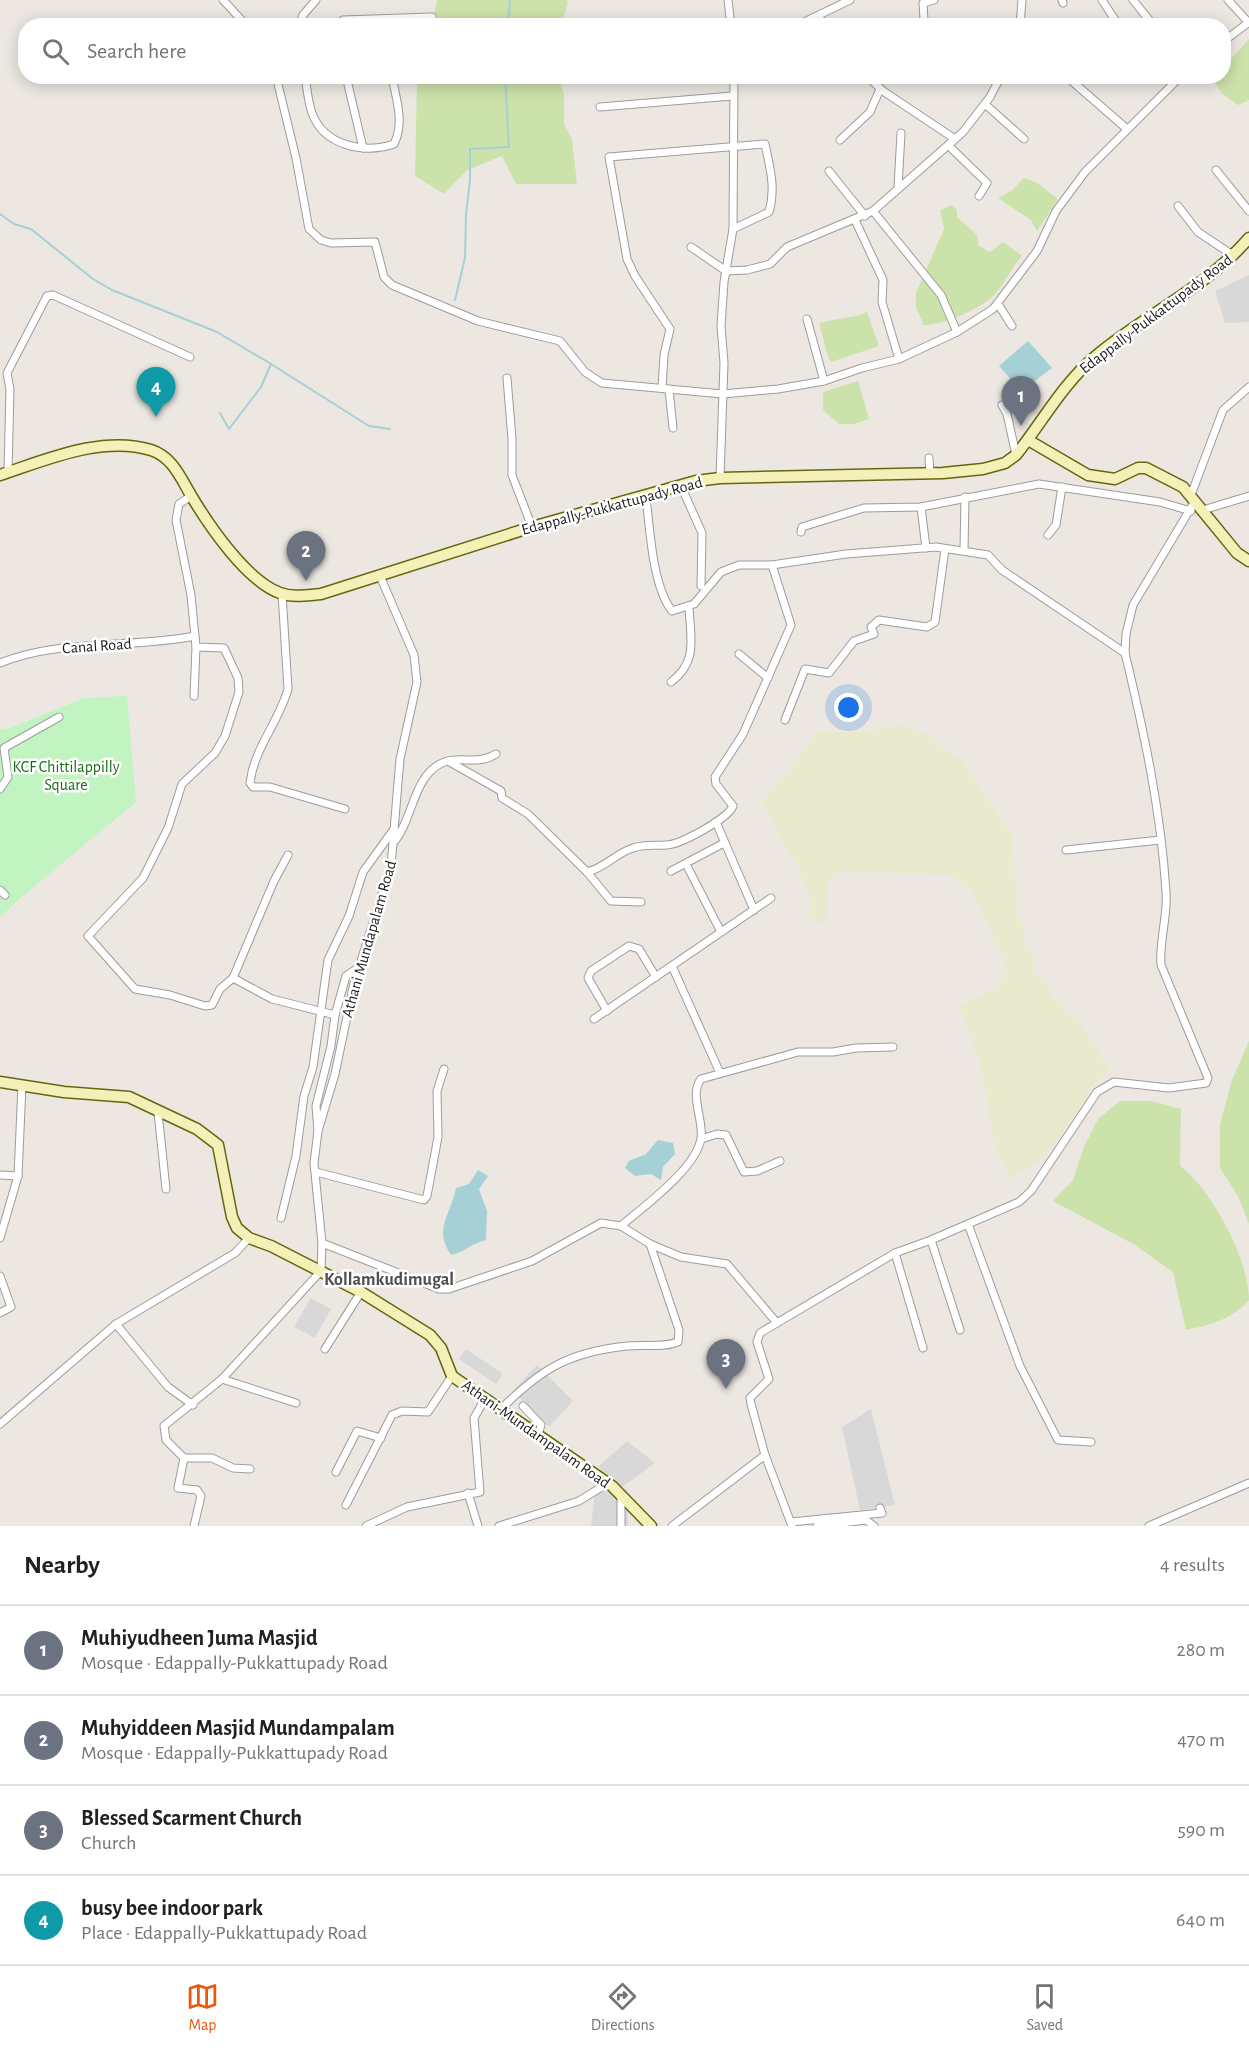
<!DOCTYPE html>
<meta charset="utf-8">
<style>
:root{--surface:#fff;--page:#f2f2f2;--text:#202124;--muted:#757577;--line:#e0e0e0;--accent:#ea580c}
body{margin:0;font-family:"Alegreya Sans",sans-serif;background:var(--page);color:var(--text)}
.you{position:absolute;left:849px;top:708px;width:21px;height:21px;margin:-15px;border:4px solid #fff;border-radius:50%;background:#1a73e8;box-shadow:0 0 0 9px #1a73e833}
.badge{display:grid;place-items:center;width:39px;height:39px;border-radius:50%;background:var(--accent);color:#fff;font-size:20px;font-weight:700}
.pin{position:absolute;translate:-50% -50px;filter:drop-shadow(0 2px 3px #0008)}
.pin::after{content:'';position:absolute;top:32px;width:21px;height:18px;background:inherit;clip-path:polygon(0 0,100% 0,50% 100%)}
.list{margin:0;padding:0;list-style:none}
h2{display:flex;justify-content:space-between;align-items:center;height:78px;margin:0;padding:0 24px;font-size:26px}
h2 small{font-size:20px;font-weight:400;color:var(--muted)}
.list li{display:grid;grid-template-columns:39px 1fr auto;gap:18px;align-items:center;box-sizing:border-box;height:90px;padding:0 24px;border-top:2px solid var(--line)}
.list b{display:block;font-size:22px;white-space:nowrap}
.list p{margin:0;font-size:20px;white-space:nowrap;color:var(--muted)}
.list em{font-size:20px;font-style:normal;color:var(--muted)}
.icon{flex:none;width:33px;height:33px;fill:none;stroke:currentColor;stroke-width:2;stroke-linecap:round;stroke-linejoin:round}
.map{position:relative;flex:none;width:1249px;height:1526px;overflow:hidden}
.search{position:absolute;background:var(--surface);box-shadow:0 3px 15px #0003;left:18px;right:18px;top:18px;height:66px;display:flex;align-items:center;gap:15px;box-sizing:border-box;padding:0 21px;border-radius:24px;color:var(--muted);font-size:22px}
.sheet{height:438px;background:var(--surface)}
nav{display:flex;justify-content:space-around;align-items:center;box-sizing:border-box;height:84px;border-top:2px solid var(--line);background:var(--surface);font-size:16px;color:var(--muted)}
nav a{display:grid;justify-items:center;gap:3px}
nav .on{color:var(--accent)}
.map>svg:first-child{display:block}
</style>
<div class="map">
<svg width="1249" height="1526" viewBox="0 0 1249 1526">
<rect width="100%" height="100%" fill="#ece7e1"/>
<g fill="#d9d8d8">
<polygon points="1249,275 1249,322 1225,323 1215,291"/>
<polygon points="311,1298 331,1309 315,1338 294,1327"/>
<polygon points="466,1349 503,1374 496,1384 459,1359"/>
<polygon points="537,1365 573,1401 549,1427 513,1391"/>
<polygon points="871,1409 895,1505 860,1510 842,1427"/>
<polygon points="627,1441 655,1463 622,1487 598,1467"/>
<polygon points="627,1489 628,1526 591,1526 595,1493"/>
</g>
<polygon fill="#e9e9ce" points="901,724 931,736 944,749 961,759 1013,838 1017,917 1024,928 1024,941 1034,955 1034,972 1047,983 1052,996 1079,1022 1096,1044 1100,1057 1111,1069 1089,1091 1084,1103 1039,1162 1010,1177 996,1150 980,1063 959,1007 996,988 1008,970 972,891 950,875 840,871 827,882 826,923 810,924 810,895 797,866 776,831 762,799 788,772 817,732 869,732"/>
<g fill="#cce2ab">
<polygon points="437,0 567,0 568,3 561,25 432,26"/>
<polygon points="1249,39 1249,100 1238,105 1221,93 1212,77 1224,76 1224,62 1232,58"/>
<polygon points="417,77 559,77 564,95 564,124 572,139 577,184 516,184 502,156 467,170 444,194 415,176"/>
<polygon points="1024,178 1037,183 1058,199 1037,231 1031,220 998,198 1011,191"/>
<path d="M952 205 957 210V217L977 235 979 246 990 252 1003 242 1022 256C1011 268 1006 282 995 294 983 308 943 325 924 325L916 308V293L944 229 940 210Z"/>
<path d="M867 312 879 346 831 362C824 349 824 337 819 323 836 318 851 319 867 312Z"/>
<polygon points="858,381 869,419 854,424 839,424 823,410 823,392"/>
<polygon points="1249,1041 1249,1224 1238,1196 1220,1168 1220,1125 1232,1080"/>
<path d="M1120 1101H1151L1181 1109 1180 1166C1212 1189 1249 1260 1249 1300 1232 1319 1211 1325 1186 1330L1173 1272 1135 1245 1053 1201 1073 1180 1084 1147 1098 1119Z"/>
</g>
<polygon fill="#c2f4c1" points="127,696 136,802 19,899 0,917 0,728 5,730 84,698"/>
<g fill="#a5d0d6">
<polygon points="1028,341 1052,368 1021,391 999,366"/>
<polygon points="658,1140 673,1143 675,1154 663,1167 661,1180 651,1174 635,1176 625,1168 629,1161 646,1154"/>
<path d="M478 1170 488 1176 479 1189 487 1211 486 1240C472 1243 465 1252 451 1255 433 1228 451 1215 456 1188L469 1184Z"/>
</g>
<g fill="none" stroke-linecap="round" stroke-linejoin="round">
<g stroke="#a5d0d6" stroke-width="2">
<polyline points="508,26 510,0"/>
<polyline points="0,214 14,224 31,229 93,279 112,290 217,332 271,364 261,387 229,429 220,413"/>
<polyline points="455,300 465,258 466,214 470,180 470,149 509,147 505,76"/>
<polyline points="271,364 369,426 390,429"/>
</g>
<defs>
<g id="street">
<polyline points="223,0 247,26"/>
<polyline points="728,0 731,26"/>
<polyline points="1062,0 1063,3"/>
<polyline points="1102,0 1119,26"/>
<polyline points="1133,0 1154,26"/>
<polyline points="1228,0 1248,22"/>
<polyline points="819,16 824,26"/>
<polyline points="299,26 303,15 316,0"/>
<polyline points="337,26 343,20 432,17 433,26"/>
<polyline points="796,26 850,0"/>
<polyline points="914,26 924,20 923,3 934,0"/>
<polyline points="1020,26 1022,0"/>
<polyline points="1224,41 1249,22"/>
<polyline points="276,76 296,158 309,229 321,240 331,243 375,242 384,277 392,285 478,321 560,341 585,372 602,383 723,394 778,389 824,381 862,368 899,359 957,332 993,309 1037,251 1056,211 1085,172 1181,76"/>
<path d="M305 76C307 88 308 102 312 113 324 146 364 154 394 144 405 122 396 100 392 76"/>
<polyline points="346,76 363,148"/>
<polyline points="867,76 883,91 955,139"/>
<polyline points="1066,76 1127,129"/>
<polyline points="985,104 1024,139"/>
<polyline points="600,107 732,96"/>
<polyline points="840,140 870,112 880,89"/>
<polyline points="949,146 987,183 979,196"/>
<polyline points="1216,170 1249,211"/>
<polyline points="829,171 865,216"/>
<polyline points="898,187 901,133"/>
<polyline points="1178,206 1198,232 1234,256"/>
<polyline points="873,211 941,295 957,332"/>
<polyline points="855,220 883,280 882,302 899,359"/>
<polyline points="691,247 726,271 747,270 770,264 787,247 873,211 963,132 990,97 1001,76"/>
<polyline points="998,304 1012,326"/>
<polyline points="807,319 824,381"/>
<polyline points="507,378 512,439 512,475 532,527"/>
<path d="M662 388 664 355 670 329 635 276 627 259 609 157 765 144C770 168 776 188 769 212L733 229"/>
<polyline points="669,389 673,428"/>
<polyline points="1002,405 1007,414 1016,455"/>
<polyline points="929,458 930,473"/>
<polyline points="8,472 10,389 7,373 47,296 53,295 190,357"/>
<polyline points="720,478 724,363 721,326 724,282 733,229 734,76"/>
<polyline points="681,486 702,533 701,586"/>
<polyline points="1191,495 1223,410 1249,387"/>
<polyline points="191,496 179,504 176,520 191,595 196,647 224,648 238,678 239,692 225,736 215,753 182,784 168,828 143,878 88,936 135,989 170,995 205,1006 212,1005 220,989 233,978 274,881 288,855"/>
<path d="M646 497C650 529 652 585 672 611L694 604 721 572 739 565H772L846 554 936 547 988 555 1002 570 1125 653"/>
<polyline points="921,507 926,548"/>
<polyline points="1203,510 1249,496"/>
<polyline points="801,532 802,527 864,508 921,507 1039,484 1160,502 1191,511"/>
<polyline points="1048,535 1056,525 1062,487"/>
<polyline points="964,550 965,497"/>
<path d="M282 594 288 689C279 722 254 748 250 783L253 787H270L345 809"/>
<polyline points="739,654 768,678"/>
<path d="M0 663C63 638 130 649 195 636"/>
<path d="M671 682C699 661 690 637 689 606"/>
<polyline points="194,696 196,647"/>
<polyline points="785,720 805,669 829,673 854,641 874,634 871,627 879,620 927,627 935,622 945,549"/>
<path d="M448 761 501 791 502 798 528 814 587 872C605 868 616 853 633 848 645 844 654 846 666 845 680 845 729 818 733 806L716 784 715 777 743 734 791 625 772 565"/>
<polyline points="0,789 8,777 4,748 59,717"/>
<polyline points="716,822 754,910"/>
<path d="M394 842C413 820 413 776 442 763 460 755 477 766 496 754"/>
<polyline points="1066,850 1160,840"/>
<polyline points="686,864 721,932"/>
<polyline points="671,871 724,843"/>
<polyline points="587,872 611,901 641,902"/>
<polyline points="0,890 5,895"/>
<polyline points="672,966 720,1073"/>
<polyline points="233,978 272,999 335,1015 331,1046 316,1106 318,1131"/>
<polyline points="607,1011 588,978 591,971 629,946 639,949 656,977"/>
<polyline points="335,1015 346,976 358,968"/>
<polyline points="594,1019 771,898"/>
<polyline points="158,1112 166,1189"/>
<polyline points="701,1139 717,1134 726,1135 744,1172 757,1171 780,1161"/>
<polyline points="316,1172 424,1200 427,1196 438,1137 437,1091 444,1069"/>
<polyline points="0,1175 18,1176"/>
<polyline points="281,1218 296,1156 304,1096 313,1067 328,960 349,916 363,872 394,829"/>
<polyline points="968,1224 1020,1366 1058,1440 1091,1442"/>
<path d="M621 1226C643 1207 697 1168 701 1138 704 1121 689 1094 701 1079L798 1052H833L856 1048 893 1047"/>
<polyline points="0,1238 18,1176 22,1085"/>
<polyline points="931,1240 960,1330"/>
<polyline points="322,1243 439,1289 449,1289 532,1261 601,1223 621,1226 650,1244 681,1257 727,1264 777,1323"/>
<polyline points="895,1253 923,1348"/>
<polyline points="0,1276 11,1307 0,1313"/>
<polyline points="116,1324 168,1387 193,1405"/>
<polyline points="325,1349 361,1292"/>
<polyline points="222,1379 296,1403"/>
<polyline points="523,1406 541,1425 538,1435"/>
<path d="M502 1408C542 1368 570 1352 627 1346 644 1344 663 1348 678 1342L679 1330 650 1244"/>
<polyline points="0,1424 116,1324 235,1253 249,1238"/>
<polyline points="184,1458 178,1488 197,1490 201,1496 194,1526"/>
<polyline points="250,1469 233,1468 212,1458 184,1458 166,1440 164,1426 222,1379 321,1271 322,1243 314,1163 318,1131 335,1074 354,983 391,866 400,759 417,682 414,655 380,576"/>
<polyline points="336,1472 357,1431 381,1438"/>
<polyline points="468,1493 478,1526"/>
<polyline points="346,1505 392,1415 402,1411 428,1412 452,1376"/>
<polyline points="791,1522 882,1513 880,1508"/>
<polyline points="366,1526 407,1507 480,1492 474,1418 486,1397"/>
<polyline points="499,1526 579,1501 608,1483"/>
<polyline points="621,1526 621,1495"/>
<polyline points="672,1526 765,1455"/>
<path d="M792 1526 765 1455 751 1404 750 1398 769 1379 757 1342 760 1333 895 1253 931 1240 1019 1202 1031 1191 1097 1092 1114 1082 1169 1088 1206 1083 1208 1078 1161 965C1159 940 1168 916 1166 892 1161 811 1144 732 1125 653L1126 634 1133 605 1195 501"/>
<polyline points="817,1526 866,1520 874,1526"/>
<polyline points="1149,1526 1249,1483"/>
</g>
<g id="secondary">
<polyline points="1028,440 1088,475 1115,479 1138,468 1146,468 1183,487 1237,553 1249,561"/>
<path d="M0 475C46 460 102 435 151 450 173 457 181 479 192 497 210 527 247 581 280 593 293 598 308 595 321 594L532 527 696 481 720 478 943 473 983 469 1005 463 1016 455C1043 421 1063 383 1097 355 1146 314 1206 288 1249 238"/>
<polyline points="0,1082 64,1092 129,1097 197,1129 218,1145 232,1217 237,1228 249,1238 271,1246 361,1292 430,1335 441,1348 452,1376 612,1486 651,1526"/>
</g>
</defs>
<use href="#street" stroke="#9c9c9c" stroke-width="9"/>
<use href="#secondary" stroke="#66660e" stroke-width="13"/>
<use href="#street" stroke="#fff" stroke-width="7"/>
<use href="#secondary" stroke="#f3f0b8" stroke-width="10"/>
</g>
<g text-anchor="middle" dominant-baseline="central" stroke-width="5" stroke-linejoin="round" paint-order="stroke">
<g font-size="16" fill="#1b1b1b" stroke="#fff">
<text transform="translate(1156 314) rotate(-37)">Edappally-Pukkattupady Road</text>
<text transform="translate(612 506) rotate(-15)">Edappally-Pukkattupady Road</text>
<text transform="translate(97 646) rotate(-4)">Canal Road</text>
<text transform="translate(369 939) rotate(-74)">Athani Mundapalam Road</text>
<text transform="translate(536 1434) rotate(35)">Athani-Mundampalam Road</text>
</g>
<g font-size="16" fill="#166e14" stroke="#fff">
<text x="66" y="767">KCF Chittilappilly<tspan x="66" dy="18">Square</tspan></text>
</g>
<g font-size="18" font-weight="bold" fill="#4e4e4e" stroke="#fff">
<text x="389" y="1280">Kollamkudimugal</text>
</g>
</g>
</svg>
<div class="you"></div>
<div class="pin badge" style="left:1021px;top:426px;background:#6b7280">1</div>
<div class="pin badge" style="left:306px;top:581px;background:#6b7280">2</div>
<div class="pin badge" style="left:726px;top:1389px;background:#6b7280">3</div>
<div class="pin badge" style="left:156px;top:417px;background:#0f9aa8">4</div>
<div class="search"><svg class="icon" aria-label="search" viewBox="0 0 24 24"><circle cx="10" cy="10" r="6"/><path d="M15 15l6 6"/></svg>Search here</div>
</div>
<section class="sheet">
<h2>Nearby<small>4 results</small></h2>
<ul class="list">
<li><span class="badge" style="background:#6b7280">1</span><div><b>Muhiyudheen Juma Masjid</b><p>Mosque · Edappally-Pukkattupady Road</p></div><em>280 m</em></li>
<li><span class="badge" style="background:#6b7280">2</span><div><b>Muhyiddeen Masjid Mundampalam</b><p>Mosque · Edappally-Pukkattupady Road</p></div><em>470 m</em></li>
<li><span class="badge" style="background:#6b7280">3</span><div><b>Blessed Scarment Church</b><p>Church</p></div><em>590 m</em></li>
<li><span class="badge" style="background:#0f9aa8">4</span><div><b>busy bee indoor park</b><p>Place · Edappally-Pukkattupady Road</p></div><em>640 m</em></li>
</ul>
</section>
<nav>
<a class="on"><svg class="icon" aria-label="map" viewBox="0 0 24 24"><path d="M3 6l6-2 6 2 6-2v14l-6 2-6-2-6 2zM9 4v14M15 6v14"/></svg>Map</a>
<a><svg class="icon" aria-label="directions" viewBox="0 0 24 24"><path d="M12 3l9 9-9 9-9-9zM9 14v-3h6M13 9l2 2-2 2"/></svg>Directions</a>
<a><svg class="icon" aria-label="saved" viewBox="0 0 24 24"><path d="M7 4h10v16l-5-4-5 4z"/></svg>Saved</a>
</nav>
